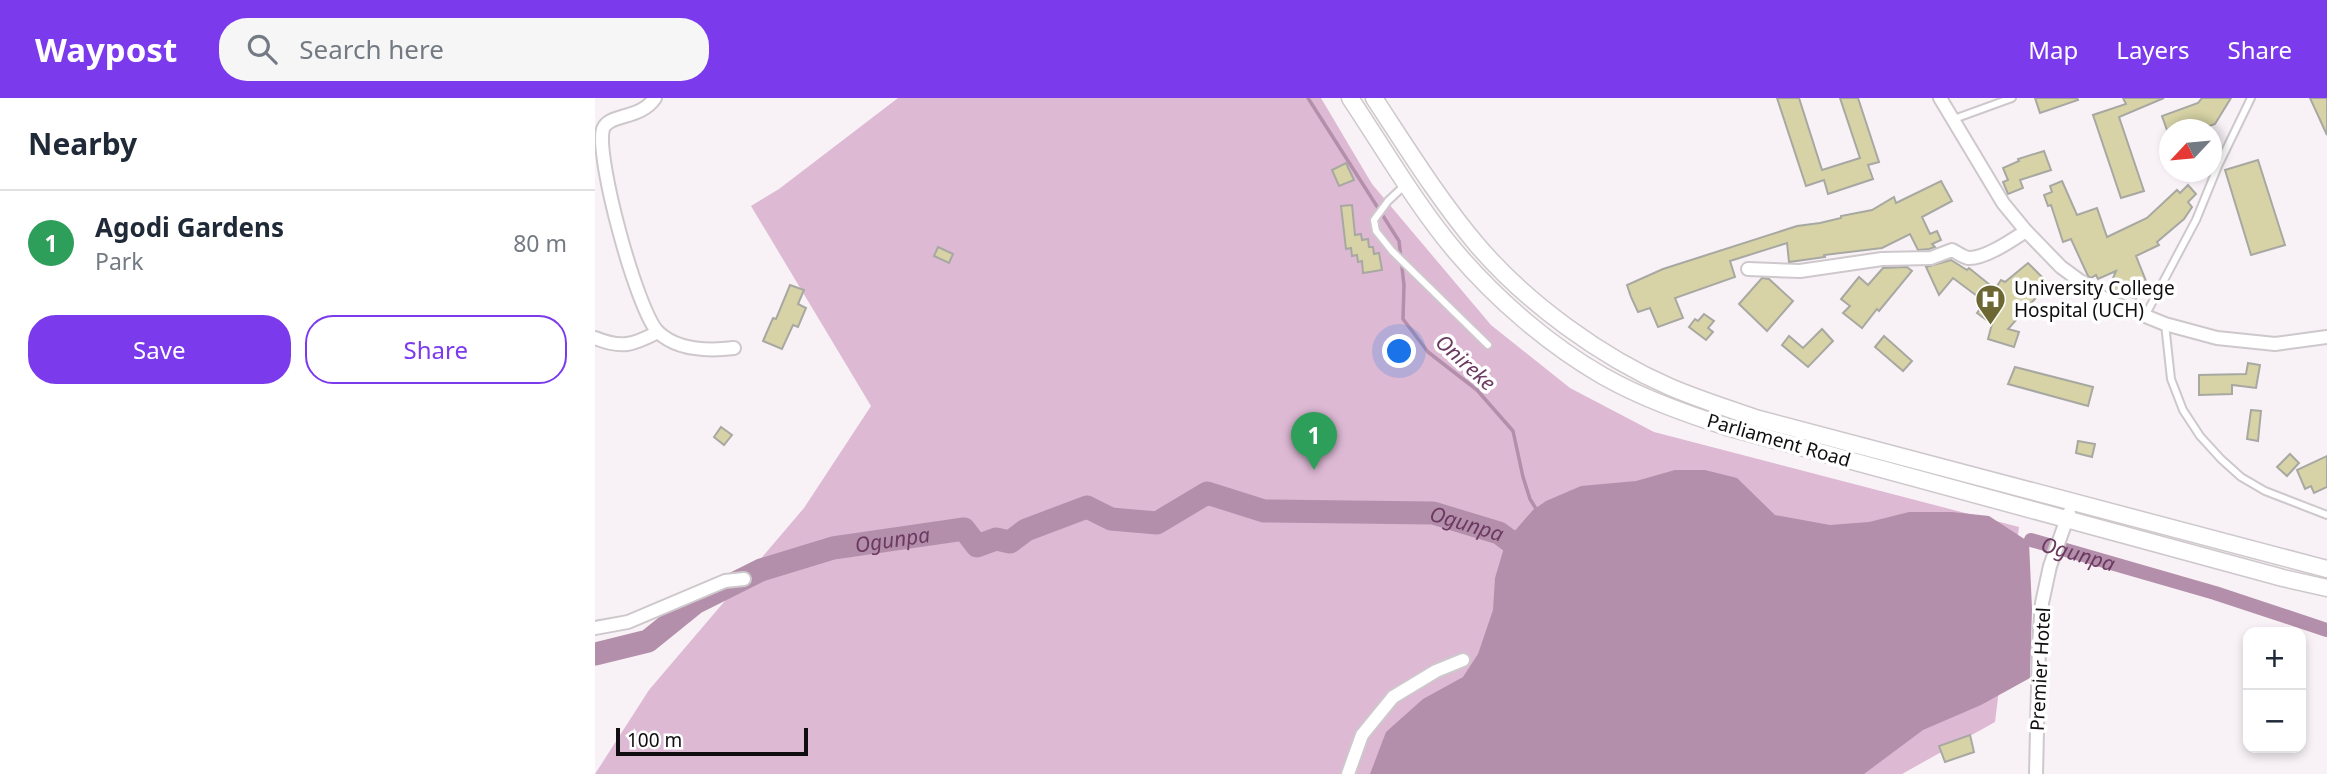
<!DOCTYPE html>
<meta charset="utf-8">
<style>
:root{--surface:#fff;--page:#f6f6f7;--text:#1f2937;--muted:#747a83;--line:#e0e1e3;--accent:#7c3aed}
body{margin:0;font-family:"Noto Sans",sans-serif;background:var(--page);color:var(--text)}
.controls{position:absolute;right:21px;bottom:21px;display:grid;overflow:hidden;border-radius:14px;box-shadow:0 4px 10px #0003}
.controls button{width:63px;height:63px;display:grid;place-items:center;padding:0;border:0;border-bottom:2px solid var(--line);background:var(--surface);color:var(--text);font:35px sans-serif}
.compass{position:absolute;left:1564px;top:21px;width:63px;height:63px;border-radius:50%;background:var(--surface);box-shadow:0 4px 10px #0003;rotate:244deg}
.scale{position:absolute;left:21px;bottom:18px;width:192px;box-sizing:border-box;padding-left:7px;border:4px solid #100e10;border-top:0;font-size:19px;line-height:24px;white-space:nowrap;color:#100e10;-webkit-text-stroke:5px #fff;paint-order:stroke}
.you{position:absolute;left:805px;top:254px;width:24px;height:24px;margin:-18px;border:5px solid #fff;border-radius:50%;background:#1a73e8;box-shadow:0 0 0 10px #1a73e833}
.badge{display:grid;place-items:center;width:46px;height:46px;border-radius:50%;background:var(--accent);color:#fff;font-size:23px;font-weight:700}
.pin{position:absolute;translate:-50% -58px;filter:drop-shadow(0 2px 4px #0008)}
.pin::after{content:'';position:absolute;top:37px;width:24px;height:21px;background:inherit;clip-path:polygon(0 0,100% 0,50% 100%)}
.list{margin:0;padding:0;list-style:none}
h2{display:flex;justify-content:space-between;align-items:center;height:91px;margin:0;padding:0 28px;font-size:30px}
h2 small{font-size:23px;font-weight:400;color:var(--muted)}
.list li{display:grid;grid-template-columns:46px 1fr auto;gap:21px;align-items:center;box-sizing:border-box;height:105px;padding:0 28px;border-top:2px solid var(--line)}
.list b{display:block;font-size:26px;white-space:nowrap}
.list p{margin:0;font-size:23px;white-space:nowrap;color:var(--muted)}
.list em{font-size:23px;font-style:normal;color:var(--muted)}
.actions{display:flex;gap:14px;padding:21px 28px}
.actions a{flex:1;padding:16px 0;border:2px solid var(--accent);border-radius:28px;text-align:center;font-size:24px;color:var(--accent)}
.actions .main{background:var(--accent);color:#fff}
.icon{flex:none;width:38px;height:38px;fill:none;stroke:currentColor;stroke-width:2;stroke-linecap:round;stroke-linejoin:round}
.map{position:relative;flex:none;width:1732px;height:676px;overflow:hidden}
header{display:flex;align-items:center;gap:42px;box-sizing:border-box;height:98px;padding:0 35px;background:var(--accent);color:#fff}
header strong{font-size:33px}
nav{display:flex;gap:38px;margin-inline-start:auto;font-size:24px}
.search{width:490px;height:63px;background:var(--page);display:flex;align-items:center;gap:18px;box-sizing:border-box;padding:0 24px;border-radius:28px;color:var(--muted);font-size:26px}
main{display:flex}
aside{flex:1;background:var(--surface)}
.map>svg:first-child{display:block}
</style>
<header>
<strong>Waypost</strong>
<div class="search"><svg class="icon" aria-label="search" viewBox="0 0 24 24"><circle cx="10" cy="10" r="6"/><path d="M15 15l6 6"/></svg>Search here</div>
<nav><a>Map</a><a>Layers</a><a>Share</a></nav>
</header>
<main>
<aside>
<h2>Nearby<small></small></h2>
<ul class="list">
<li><span class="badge" style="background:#2e9e5b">1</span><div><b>Agodi Gardens</b><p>Park</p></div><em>80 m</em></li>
</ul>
<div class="actions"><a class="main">Save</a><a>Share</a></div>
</aside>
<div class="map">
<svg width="1732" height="676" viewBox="0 0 1732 676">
<rect width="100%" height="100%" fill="#f8f2f6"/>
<polygon fill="#ddb9d4" points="303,0 726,0 777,86 896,227 975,290 1059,334 1424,429 1400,624 1307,676 0,676 54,592 209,410 276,308 156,108 184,91"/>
<polygon fill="#b48fab" points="1080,372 1110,372 1142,380 1180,417 1235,427 1274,424 1314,414 1357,414 1394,418 1434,444 1437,511 1435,580 1386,607 1328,632 1269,676 775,676 791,634 828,601 868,579 883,556 898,512 900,480 911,443 938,412 951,403 986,388 1041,383"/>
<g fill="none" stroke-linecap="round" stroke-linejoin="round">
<polyline stroke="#b48fab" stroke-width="3.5" points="713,0 804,143 809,187 808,221 833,254 882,292 918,333 928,379 935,401 943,414"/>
<path stroke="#b48fab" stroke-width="14" id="s1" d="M1436 442 1620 495 1732 532"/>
<path stroke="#b48fab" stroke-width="23" id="s2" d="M0 556 53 543 100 505 166 472 238 450 369 431 382 448 401 441 415 444 431 432 492 409 516 421 562 425 612 395 669 413 838 415 904 435 938 460"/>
</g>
<g fill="#d7d3a6" stroke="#a8a8a2" stroke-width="2">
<polygon points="1182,0 1204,0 1227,72 1265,60 1245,0 1263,0 1284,64 1273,67 1278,81 1233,96 1229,82 1211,88"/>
<polygon points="1440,0 1482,0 1483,2 1445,15"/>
<polygon points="1528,0 1569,0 1524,19 1549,93 1526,100 1498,17 1531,6"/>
<polygon points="1607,0 1636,0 1620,26 1604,32 1572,32 1567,18 1603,5"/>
<polygon points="1715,0 1732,0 1732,37"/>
<polygon points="1449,53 1456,72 1425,82 1428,90 1413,96 1408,84 1413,82 1408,70 1424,63 1423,61"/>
<polygon points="1663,62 1690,147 1656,157 1630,72"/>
<polygon points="751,65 759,82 744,88 737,72"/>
<polygon points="1346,83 1357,103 1327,119 1335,136 1342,133 1346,142 1337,146 1340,149 1334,151 1323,152 1315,136 1287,150 1229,157 1230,159 1194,164 1192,145 1135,163 1140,179 1080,200 1088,220 1063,229 1055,210 1043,214 1036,199 1032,187 1068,171 1202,128 1225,125 1246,120 1246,118 1277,112 1299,99 1301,105"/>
<polygon points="1467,83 1482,117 1502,110 1512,139 1552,120 1582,92 1585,95 1593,87 1601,96 1593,104 1597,109 1589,121 1562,144 1564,147 1541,158 1551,183 1549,184 1551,189 1544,194 1541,201 1514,190 1521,173 1503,181 1501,177 1496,180 1493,178 1476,141 1468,144 1456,107 1453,108 1449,97 1457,94 1455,88"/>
<polygon points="757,107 760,137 766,136 767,142 773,141 774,149 778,149 779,156 784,155 787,172 768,175 767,163 763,164 762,157 757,158 756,150 751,151 746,108"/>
<polygon points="343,149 358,156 354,165 339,158"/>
<polygon points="1356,162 1372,172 1374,170 1400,191 1406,182 1410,184 1433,165 1456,188 1449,195 1447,193 1413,231 1424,234 1419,249 1393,241 1397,226 1382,215 1390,204 1358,180 1344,197 1331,169"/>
<polygon points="1312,169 1317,173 1284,213 1282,211 1267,230 1248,215 1255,208 1246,201 1264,179 1273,187 1288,170"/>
<polygon points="1167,180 1174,181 1198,203 1172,233 1144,206"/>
<polygon points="195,187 209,192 203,206 211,210 203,229 198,227 187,251 168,243 178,220 181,221"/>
<polygon points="1109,216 1119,223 1113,230 1118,234 1111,242 1094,229 1100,221 1103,223"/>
<polygon points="1227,231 1238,243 1213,269 1187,247 1194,238 1208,250"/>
<polygon points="1289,238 1317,263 1308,273 1280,249"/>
<polygon points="1653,265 1665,267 1661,290 1637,287 1637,296 1604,297 1604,277 1651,276"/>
<polygon points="1420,269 1498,289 1493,308 1413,286"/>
<polygon points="1656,312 1666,313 1663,343 1652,341"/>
<polygon points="126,329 137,337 129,347 119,339"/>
<polygon points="1483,343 1500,346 1497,359 1481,355"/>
<polygon points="1695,356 1704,365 1692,378 1682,369"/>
<polygon points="1732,358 1732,389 1719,395 1716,388 1710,391 1702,372"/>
<polygon points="1375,637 1379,654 1350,664 1344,648"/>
</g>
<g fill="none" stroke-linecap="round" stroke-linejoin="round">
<defs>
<g id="service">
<polyline points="1359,21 1417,0"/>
<polyline points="810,87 793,103 779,122 781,133 797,153 893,247"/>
<polyline points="1550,218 1601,122 1623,68 1656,0"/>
<polyline points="1570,226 1576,281 1588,312 1605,338 1626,361 1646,379 1670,393 1732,417"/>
</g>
<g id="minor">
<path d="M60 0C45 22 14 15 8 31 0 58 42 213 63 234 83 253 114 253 139 250"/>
<polyline points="1345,0 1408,105 1431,133 1466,169 1511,202 1570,226 1622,240 1680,246 1732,239"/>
<path d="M1153 171 1205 173 1287 161 1336 160 1357 152C1361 154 1368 159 1373 160 1390 161 1417 142 1431 133"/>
<path d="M0 240C27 251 38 247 63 234"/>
<polyline points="0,530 33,524 130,483 149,481"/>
<polyline points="753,676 767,637 798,599 841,573 868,562"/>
<polyline points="1441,676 1444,546 1447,505 1455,468 1474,415"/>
</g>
<g id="secondary">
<path d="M755 0C789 51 822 108 861 154 902 202 954 247 1008 278 1047 300 1089 315 1132 329L1688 480 1732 490"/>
<path d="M779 0C812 50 844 102 883 148 932 205 1006 259 1075 289 1103 301 1132 310 1160 320L1732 471"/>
</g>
</defs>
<use href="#service" stroke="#cec8cc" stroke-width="10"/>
<use href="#minor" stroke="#cec8cc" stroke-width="16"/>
<use href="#secondary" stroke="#cec8cc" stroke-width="19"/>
<use href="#service" stroke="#fff" stroke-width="6"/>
<use href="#minor" stroke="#fff" stroke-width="12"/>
<use href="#secondary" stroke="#fff" stroke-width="16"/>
</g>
<defs>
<symbol id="hospital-pin" viewBox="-11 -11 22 30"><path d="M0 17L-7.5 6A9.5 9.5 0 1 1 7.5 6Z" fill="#6c6733" stroke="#fff"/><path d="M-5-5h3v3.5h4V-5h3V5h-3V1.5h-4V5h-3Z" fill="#fff"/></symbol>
</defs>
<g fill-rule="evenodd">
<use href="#hospital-pin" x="1378" y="184" width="35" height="47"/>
</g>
<g text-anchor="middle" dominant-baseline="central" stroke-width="7" stroke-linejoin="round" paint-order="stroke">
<g font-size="19" fill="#100e10" stroke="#fff" text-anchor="start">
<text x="1419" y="190">University College<tspan x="1419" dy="22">Hospital (UCH)</tspan></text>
</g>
<g font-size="19" fill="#100e10" stroke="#fff">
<text transform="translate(1184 342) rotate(16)">Parliament Road</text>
<text transform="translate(1445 571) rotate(-87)">Premier Hotel</text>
</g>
<g font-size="21" font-style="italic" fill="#6c3a61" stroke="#fff">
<text transform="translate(871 264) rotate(42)">Onireke</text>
<text stroke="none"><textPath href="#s2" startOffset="933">Ogunpa</textPath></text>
<text stroke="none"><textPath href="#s2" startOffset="324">Ogunpa</textPath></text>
<text stroke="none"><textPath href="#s1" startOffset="49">Ogunpa</textPath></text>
</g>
</g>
</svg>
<div class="controls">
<button>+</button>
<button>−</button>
</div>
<svg class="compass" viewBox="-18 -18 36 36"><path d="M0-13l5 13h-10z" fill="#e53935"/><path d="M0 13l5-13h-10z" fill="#747a83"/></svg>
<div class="scale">100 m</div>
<div class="you"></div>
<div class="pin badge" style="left:719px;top:372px;background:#2e9e5b">1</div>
</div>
</main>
